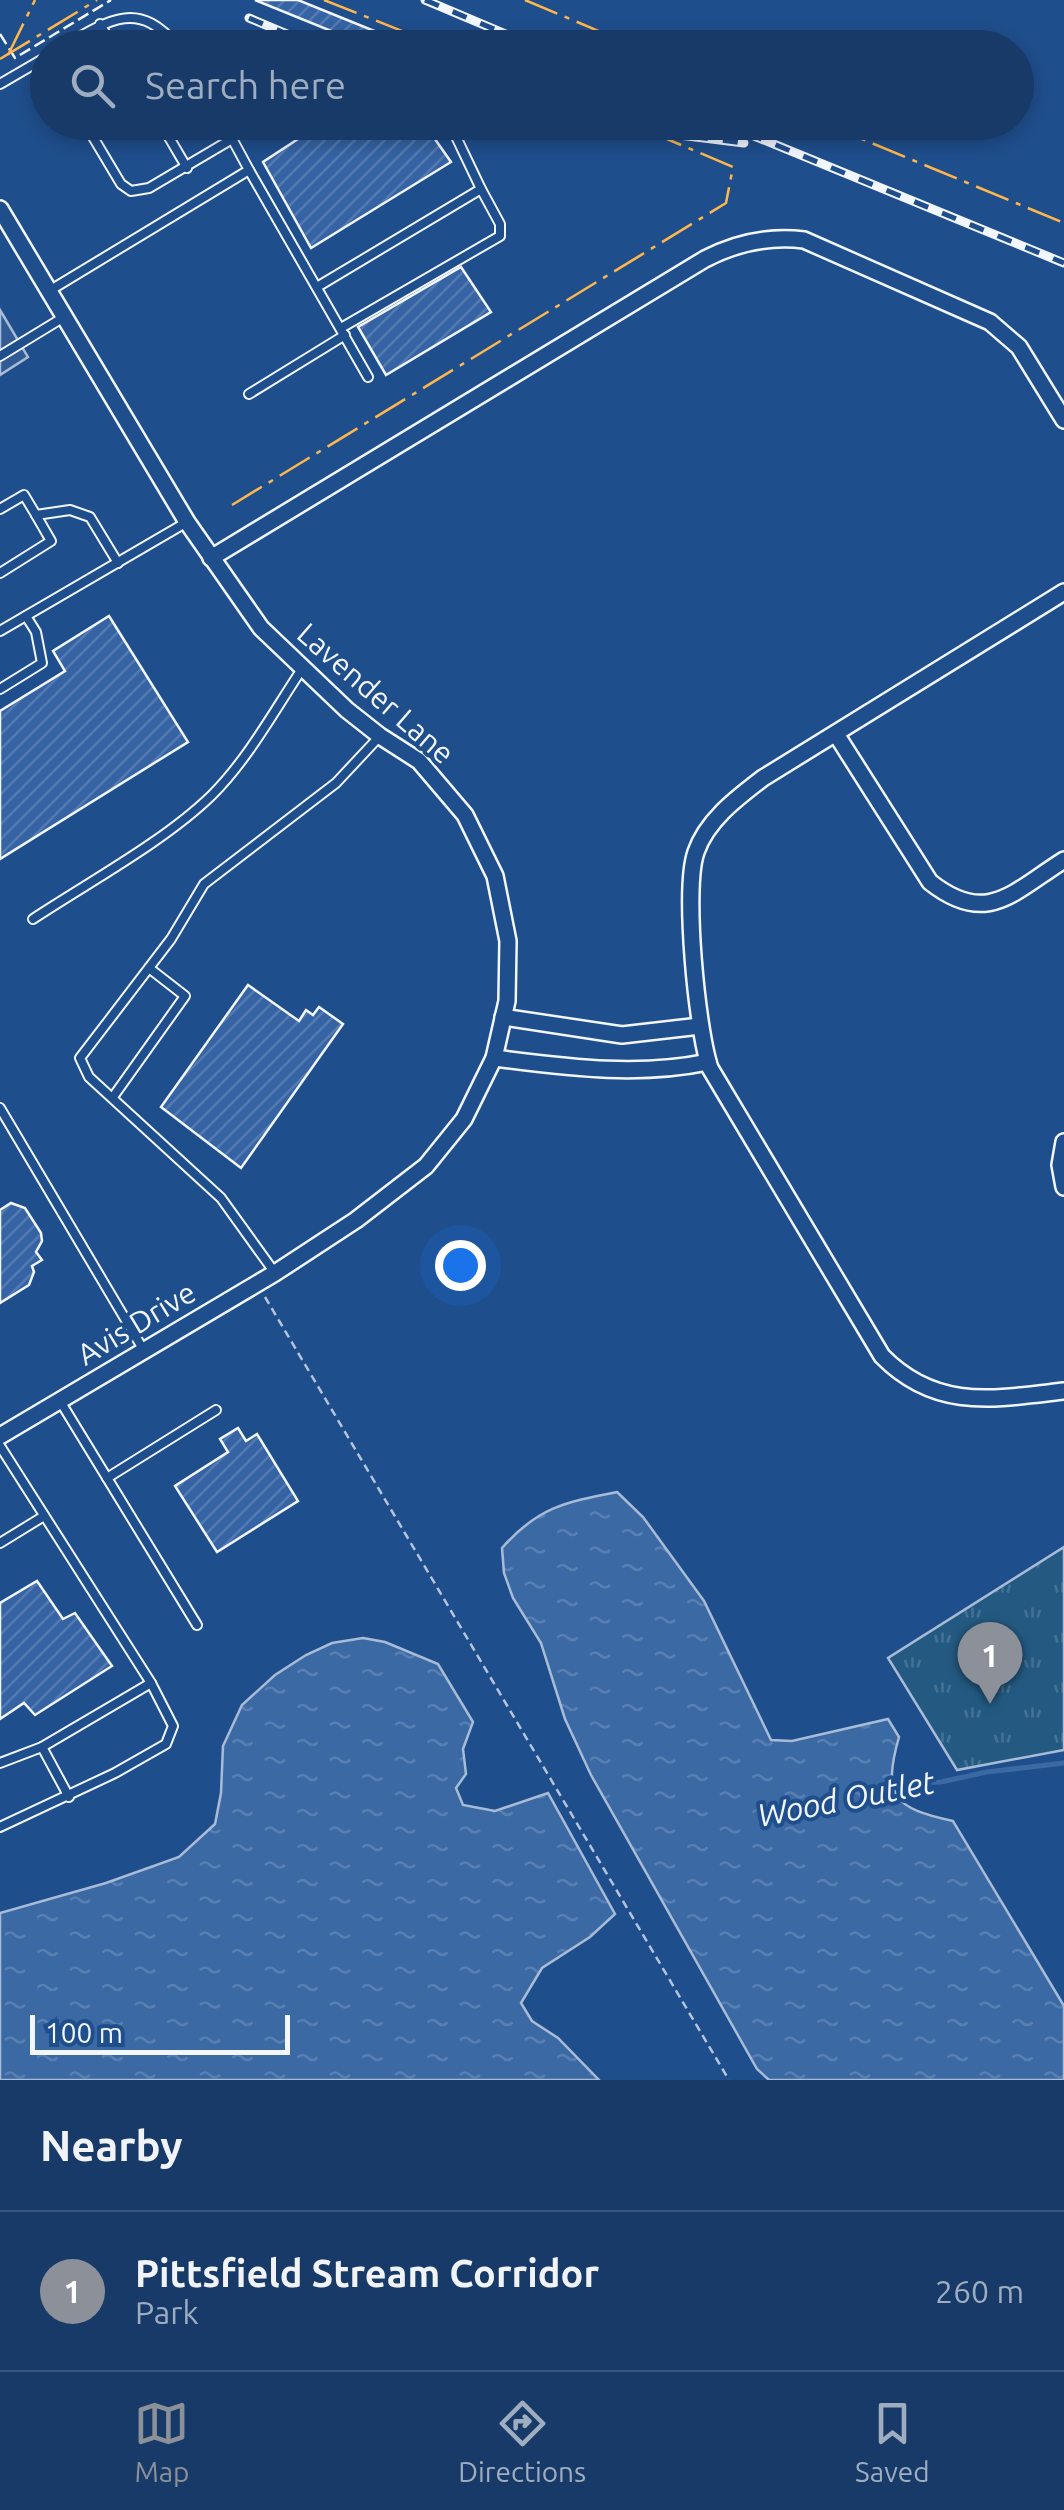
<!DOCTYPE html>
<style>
:root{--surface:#173a69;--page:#20416f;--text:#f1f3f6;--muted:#9eadc0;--line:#36547d;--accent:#8c9099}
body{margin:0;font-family:Ubuntu,sans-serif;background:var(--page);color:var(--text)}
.scale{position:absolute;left:30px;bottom:25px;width:260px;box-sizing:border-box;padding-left:10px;border:5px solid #f2f6ff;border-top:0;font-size:28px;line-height:35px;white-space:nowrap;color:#f2f6ff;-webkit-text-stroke:8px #1f4e8c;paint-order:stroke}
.you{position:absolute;left:460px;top:1265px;width:35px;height:35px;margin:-25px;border:8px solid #fff;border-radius:50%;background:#1a73e8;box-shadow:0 0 0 15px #1a73e833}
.badge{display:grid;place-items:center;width:65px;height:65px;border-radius:50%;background:var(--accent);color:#fff;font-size:32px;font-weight:700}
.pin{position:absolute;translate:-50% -82px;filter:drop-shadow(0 2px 5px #0008)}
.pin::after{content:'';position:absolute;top:52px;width:35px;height:30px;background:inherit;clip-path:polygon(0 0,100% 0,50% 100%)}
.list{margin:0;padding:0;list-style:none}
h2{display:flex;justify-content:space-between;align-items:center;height:130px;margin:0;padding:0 40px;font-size:42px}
h2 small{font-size:32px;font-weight:400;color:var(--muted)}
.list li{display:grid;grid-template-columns:65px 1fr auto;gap:30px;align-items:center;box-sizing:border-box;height:160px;padding:0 40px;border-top:2px solid var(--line)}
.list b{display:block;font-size:38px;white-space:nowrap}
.list p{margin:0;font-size:32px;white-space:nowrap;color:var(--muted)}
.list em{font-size:32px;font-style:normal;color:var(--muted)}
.icon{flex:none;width:55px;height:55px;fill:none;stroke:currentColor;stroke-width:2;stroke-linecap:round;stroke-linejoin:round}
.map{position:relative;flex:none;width:1064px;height:2080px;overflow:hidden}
.search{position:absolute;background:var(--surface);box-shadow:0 5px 15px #0003;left:30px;right:30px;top:30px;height:110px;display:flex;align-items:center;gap:25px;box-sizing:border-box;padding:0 35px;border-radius:55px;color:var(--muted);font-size:38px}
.sheet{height:290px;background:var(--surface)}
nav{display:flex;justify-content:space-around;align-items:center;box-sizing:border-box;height:140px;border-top:2px solid var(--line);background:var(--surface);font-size:28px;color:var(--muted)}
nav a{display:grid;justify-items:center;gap:5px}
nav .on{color:var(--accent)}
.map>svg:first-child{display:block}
</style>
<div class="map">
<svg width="1064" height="2080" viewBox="0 0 1064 2080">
<defs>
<pattern id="park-tufts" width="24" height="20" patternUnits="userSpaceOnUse" patternTransform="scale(2.5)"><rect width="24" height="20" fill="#245a82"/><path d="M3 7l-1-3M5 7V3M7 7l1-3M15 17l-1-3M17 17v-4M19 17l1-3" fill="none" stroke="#447295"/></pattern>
<pattern id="water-ripples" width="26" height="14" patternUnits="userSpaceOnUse" patternTransform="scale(2.5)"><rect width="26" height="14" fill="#3b69a3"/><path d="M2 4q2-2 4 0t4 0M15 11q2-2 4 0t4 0" fill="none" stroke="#587fb1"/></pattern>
<pattern id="building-hatch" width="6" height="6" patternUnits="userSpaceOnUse" patternTransform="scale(2.5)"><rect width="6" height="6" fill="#3563a3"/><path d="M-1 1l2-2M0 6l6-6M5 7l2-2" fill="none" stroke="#537ab1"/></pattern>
</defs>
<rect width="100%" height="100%" fill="#1f4e8c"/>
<polygon fill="url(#park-tufts)" stroke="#a8bbd7" stroke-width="2.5" points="1064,1547 1064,1750 957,1770 888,1658"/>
<polygon fill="#305b95" stroke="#a8bbd7" stroke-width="2.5" points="0,310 28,357 0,375"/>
<g fill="url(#water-ripples)" stroke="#a8bbd7" stroke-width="2.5">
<path d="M617 1492 643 1517 704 1601 771 1740 792 1741 888 1719 899 1737C882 1797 894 1808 953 1821L1064 2006V2080H769L757 2069 591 1775 565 1719 541 1643 513 1598 504 1573 502 1548C538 1507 566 1502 617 1492Z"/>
<polygon points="363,1638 385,1642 438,1664 473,1722 463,1749 466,1774 456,1788 463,1805 495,1811 548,1793 615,1914 590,1937 542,1968 521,2003 532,2021 558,2038 599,2080 0,2080 0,1913 106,1883 179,1857 215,1824 221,1793 223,1746 242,1705 275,1675 306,1655 332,1643"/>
</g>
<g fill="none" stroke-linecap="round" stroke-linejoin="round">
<polyline stroke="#3b69a3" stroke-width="5" points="889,1784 941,1782 987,1772 1064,1763"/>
</g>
<g fill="url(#building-hatch)" stroke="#f2f6ff" stroke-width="2.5">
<polygon points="255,0 298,0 399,41 396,48 373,48"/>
<polygon points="324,122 423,122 451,162 311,248 263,162"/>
<polygon points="461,267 491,312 386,375 358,327"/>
<polygon points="109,616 188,742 0,859 0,711 65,671 53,651"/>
<polygon points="248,985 299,1021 306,1010 313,1015 319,1007 343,1024 241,1168 161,1107"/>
<polygon points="11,1203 25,1208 41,1233 42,1241 36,1252 42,1260 32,1266 34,1272 29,1285 0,1303 0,1210"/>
<polygon points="238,1428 246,1441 257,1434 298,1501 217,1552 175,1486 228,1452 220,1439"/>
<polygon points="37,1581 63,1619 75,1613 112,1666 35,1715 24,1703 0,1719 0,1603"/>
</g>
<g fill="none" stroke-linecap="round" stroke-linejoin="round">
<defs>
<g id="lane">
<polyline points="100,24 114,48"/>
<path d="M61 48C112 17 140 0 179 48"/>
<polyline points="0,84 48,56"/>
<polyline points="84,122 121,184 131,191 149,188 232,139"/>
<polyline points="160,122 187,168"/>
<polyline points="228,132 244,122"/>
<polyline points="249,170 368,377"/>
<polyline points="317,287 481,189 449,122"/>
<polyline points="49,291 249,170 223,122"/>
<polyline points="341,328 500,236 500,224 481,189"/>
<polyline points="0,356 64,317"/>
<polyline points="249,394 345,335"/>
<polyline points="0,509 24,495 36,515 70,510 90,517 118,563"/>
<polyline points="0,573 51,541 36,515"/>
<polyline points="0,631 187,522"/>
<polyline points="0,689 42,663 36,632 26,616"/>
<path d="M33 919C89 882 165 841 212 795 248 759 274 711 302 669"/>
<polyline points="113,1097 185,996 149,968"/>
<polyline points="0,1108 143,1349"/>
<polyline points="275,1273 221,1198 89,1077 80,1058 171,939 204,884 336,783 379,737"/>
<polyline points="60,1401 197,1625"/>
<polyline points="0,1446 151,1683 173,1726 166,1744 115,1773 0,1827"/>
<polyline points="107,1478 216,1410"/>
<polyline points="0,1543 44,1516"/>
<polyline points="42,1747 69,1797"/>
<polyline points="0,1763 42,1747 151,1683"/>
</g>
<g id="street">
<polyline points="0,209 187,522 261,628 347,710 380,736 419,761 465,815 495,876 508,941 507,1001 494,1058 464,1119 426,1166 356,1220 275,1273 0,1436"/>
<path d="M211 558 705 259C736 243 770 236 804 240L990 322 1019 347 1064 420"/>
<path d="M1064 592 763 778C737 798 707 820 696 852 683 889 697 1030 710 1068L882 1356C936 1411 994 1399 1064 1391"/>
<path d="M836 734 930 882C987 927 1013 892 1064 860"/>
<polyline points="503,1017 622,1035 700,1026"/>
<path d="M494 1058C567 1067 636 1077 708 1062"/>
<polyline points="1064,1142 1060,1165 1064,1187"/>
</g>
</defs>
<use href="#lane" stroke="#f2f6ff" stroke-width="12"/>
<use href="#street" stroke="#f2f6ff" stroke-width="20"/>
<polyline stroke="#b3c4dc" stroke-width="2.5" stroke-dasharray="8 5" stroke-linecap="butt" points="265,1297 729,2080"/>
<use href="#lane" stroke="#1f4e8c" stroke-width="8"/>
<use href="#street" stroke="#1f4e8c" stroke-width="15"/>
<defs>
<g id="rail">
<polyline points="425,0 539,48"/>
<polyline points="249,18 320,48"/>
<polyline points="574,122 744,143"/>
<polyline points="720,122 1064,263"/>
</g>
</defs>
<use href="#rail" stroke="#f2f6ff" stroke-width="9"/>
<use href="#rail" stroke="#1f4e8c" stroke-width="5" stroke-dasharray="15" stroke-linecap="butt"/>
<polyline stroke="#f2f6ff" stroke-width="2.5" stroke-dasharray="12 5" stroke-linecap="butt" points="0,34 15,58 111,0"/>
<g stroke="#ffb74d" stroke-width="2.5" stroke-dasharray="35 8 5 8" stroke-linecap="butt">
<polyline points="324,0 445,48"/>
<polyline points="525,0 639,48"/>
<polyline points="8,55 35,0"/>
<polyline points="0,59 97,0"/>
<polyline points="821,122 1064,223"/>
<polyline points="232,505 726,203 733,167 627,122"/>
</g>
</g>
<g text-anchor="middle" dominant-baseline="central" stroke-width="8" stroke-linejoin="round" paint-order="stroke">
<g font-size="30" fill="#f2f6ff" stroke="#1f4e8c">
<text transform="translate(376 693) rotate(41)">Lavender Lane</text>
<text transform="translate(136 1323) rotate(-31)">Avis Drive</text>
</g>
<g font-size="32" font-style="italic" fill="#f2f6ff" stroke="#1f4e8c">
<text transform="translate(846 1798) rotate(-11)">Wood Outlet</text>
</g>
</g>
</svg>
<div class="scale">100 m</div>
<div class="you"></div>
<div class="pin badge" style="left:990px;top:1704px">1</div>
<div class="search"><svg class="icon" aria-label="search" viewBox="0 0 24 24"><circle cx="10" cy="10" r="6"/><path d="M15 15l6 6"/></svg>Search here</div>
</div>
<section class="sheet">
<h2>Nearby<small></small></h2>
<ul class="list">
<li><span class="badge">1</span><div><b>Pittsfield Stream Corridor</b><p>Park</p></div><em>260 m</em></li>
</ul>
</section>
<nav>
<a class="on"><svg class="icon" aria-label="map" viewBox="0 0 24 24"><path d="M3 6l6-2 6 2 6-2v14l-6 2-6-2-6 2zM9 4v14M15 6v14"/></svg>Map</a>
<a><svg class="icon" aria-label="directions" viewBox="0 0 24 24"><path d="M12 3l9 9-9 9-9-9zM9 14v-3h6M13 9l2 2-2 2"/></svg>Directions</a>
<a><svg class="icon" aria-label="saved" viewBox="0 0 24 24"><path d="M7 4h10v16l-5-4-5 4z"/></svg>Saved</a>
</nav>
